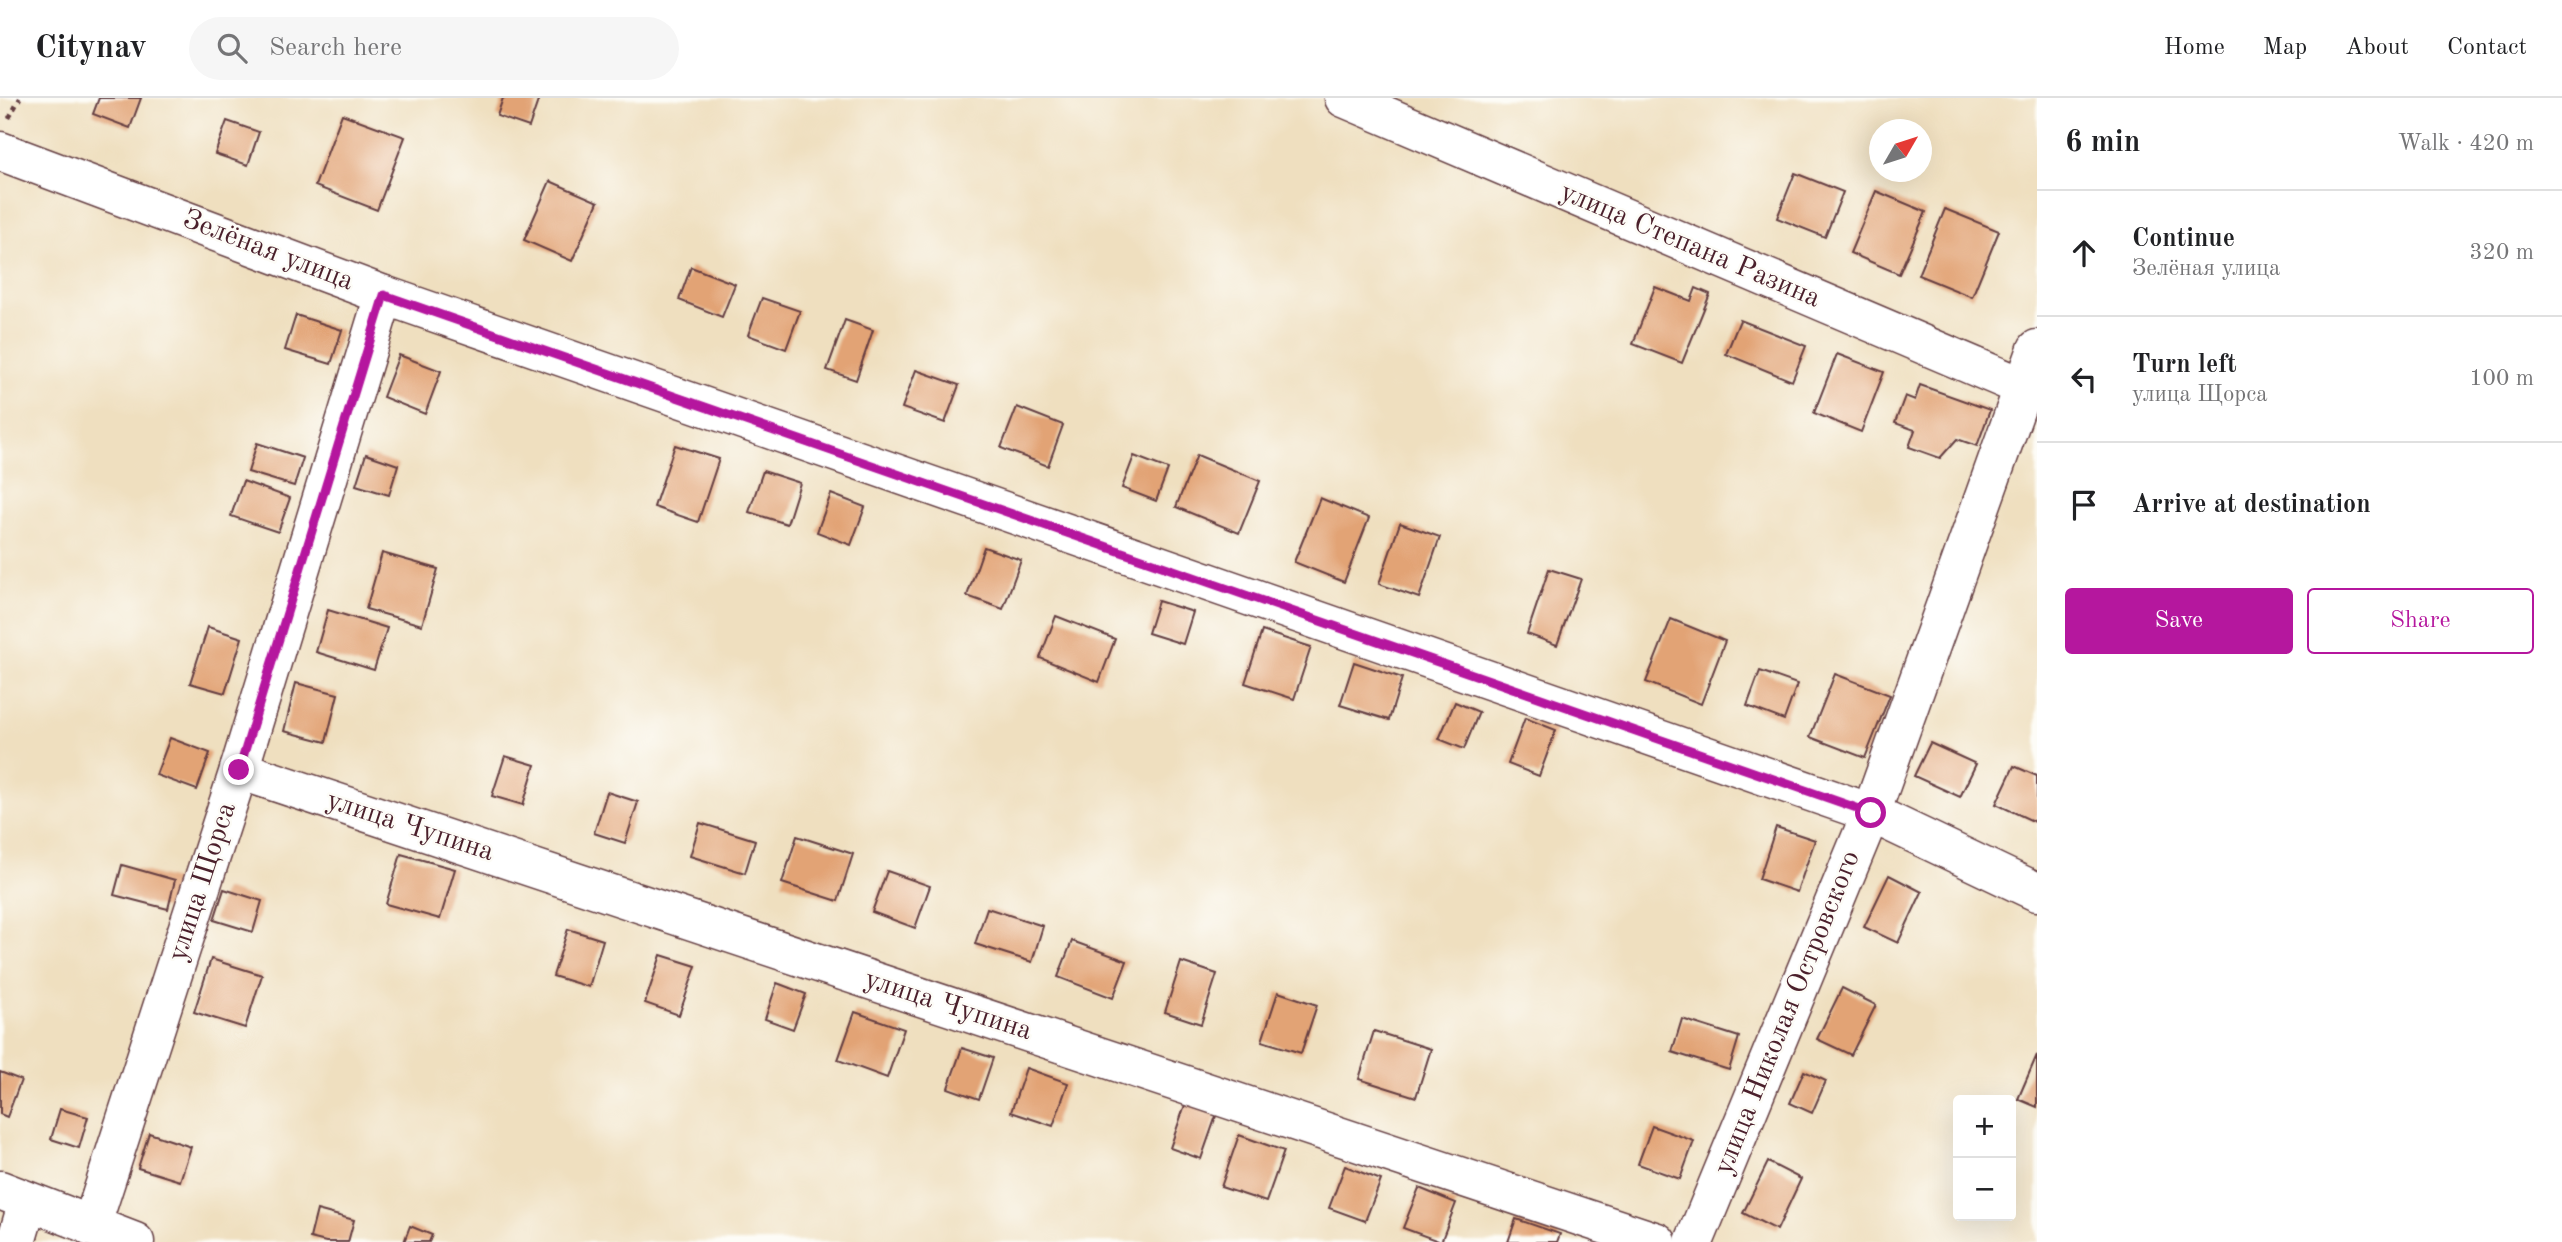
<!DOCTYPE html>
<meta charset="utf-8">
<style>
:root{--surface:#fff;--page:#f6f6f6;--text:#202124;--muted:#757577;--line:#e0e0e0;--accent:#b5179e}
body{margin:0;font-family:"Old Standard TT",serif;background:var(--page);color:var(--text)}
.controls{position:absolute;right:21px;bottom:21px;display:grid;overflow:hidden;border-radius:7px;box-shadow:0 7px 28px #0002}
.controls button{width:63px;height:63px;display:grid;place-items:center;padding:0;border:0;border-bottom:2px solid var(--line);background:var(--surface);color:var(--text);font:35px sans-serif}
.compass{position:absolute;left:1869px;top:21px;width:63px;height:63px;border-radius:50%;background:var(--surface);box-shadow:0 7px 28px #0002;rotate:51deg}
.stop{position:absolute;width:21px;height:21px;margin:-16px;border:5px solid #b5179e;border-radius:50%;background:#fff}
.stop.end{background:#b5179e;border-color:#fff;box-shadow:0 2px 7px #0008}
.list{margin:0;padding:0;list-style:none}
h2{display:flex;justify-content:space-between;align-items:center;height:91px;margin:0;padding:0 28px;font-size:30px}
h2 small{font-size:23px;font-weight:400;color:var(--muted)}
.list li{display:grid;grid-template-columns:46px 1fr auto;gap:21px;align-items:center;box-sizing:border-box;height:126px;padding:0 28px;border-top:2px solid var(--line)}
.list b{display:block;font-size:26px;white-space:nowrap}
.list p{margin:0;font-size:23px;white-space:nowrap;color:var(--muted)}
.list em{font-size:23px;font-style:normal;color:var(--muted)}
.actions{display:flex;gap:14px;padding:21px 28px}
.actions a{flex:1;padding:16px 0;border:2px solid var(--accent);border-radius:7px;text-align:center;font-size:24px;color:var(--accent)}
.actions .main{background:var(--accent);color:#fff}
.icon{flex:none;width:38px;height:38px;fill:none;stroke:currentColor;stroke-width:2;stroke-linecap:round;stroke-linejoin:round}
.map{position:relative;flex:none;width:2037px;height:1144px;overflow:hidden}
header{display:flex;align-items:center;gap:42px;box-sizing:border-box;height:98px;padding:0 35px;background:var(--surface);border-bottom:2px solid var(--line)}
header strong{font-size:33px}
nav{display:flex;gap:38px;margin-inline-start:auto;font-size:24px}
.search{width:490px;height:63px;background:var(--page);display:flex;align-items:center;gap:18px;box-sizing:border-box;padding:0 24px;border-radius:38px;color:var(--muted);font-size:26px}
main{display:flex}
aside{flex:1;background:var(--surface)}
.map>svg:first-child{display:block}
</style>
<header>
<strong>Citynav</strong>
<div class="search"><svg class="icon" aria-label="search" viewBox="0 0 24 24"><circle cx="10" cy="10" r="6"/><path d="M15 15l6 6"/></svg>Search here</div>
<nav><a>Home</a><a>Map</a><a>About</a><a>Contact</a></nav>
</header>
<main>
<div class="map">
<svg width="2037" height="1144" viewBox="0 0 2037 1144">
<rect width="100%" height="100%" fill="#fdfcf7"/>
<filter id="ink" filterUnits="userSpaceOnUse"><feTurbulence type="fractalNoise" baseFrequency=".0143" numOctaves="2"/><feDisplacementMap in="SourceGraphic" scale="14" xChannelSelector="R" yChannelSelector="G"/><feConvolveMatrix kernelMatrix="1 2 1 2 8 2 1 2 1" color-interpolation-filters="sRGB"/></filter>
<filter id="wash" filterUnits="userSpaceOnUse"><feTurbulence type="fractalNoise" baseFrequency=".00686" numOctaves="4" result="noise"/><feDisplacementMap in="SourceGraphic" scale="28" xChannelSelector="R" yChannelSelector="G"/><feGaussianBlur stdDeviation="1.57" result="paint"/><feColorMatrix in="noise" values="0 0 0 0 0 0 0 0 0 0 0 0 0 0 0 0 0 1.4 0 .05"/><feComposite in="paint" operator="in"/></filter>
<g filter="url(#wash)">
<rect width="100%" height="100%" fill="#efdfbf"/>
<g id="blocks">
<g fill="#e2a375">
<polygon points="99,0 141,0 130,30 93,16"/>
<polygon points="503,0 539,0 529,29 497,18"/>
<polygon points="342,16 405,39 377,112 315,88"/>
<polygon points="227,23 259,34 248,67 215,56"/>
<polygon points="1795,75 1843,94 1825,139 1777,120"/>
<polygon points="550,83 598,104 572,163 524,142"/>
<polygon points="1876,93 1926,114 1899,176 1850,155"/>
<polygon points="1945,111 1999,133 1972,199 1918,177"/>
<polygon points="691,169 735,186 722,219 679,202"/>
<polygon points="1655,189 1691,203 1696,190 1710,196 1682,265 1633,246"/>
<polygon points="762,200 800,213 786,251 748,237"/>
<polygon points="296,217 342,232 331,266 285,252"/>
<polygon points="845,222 873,232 856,282 827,272"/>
<polygon points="1740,222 1806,248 1792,283 1726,256"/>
<polygon points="1837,256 1884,274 1861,334 1814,315"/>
<polygon points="399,257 441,273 425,316 383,299"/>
<polygon points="916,272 959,287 945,325 902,310"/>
<polygon points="1920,287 1990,312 1977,348 1957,341 1940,360 1909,349 1915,332 1895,325 1905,298 1915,302"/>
<polygon points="1017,309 1063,327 1048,368 1001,350"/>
<polygon points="257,345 303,360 294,388 248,374"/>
<polygon points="675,347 719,361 698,424 654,409"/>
<polygon points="366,356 398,367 389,397 356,387"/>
<polygon points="1197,357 1260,383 1239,435 1176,409"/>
<polygon points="1134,358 1168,371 1156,403 1122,390"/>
<polygon points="763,373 800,385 787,426 749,414"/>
<polygon points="243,383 290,400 278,434 231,418"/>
<polygon points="831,396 865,409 851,447 817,434"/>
<polygon points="1320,400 1369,420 1344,484 1294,464"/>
<polygon points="1400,425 1440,439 1419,500 1379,486"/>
<polygon points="984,449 1021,462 1003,511 967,498"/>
<polygon points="382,455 438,471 422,527 366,511"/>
<polygon points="1549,471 1581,481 1557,547 1527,536"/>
<polygon points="1158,503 1193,514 1183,546 1148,535"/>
<polygon points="328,512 387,530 374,572 316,554"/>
<polygon points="1056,518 1115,541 1099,584 1040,560"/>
<polygon points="1671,521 1725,543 1701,606 1646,584"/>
<polygon points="208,529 242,540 225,595 190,585"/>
<polygon points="1262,533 1311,549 1294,601 1245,585"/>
<polygon points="1354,564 1402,580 1389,622 1340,607"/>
<polygon points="1760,573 1797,586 1784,622 1747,608"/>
<polygon points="1835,576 1890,597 1865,660 1810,639"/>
<polygon points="296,585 338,596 326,644 284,633"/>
<polygon points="1455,604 1479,614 1464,651 1439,641"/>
<polygon points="1525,620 1556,632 1539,678 1508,666"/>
<polygon points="170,640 210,655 197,692 156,677"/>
<polygon points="1930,645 1976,666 1960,699 1914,678"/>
<polygon points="505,658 535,667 523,707 492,698"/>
<polygon points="2014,668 2037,678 2037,725 1996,706"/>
<polygon points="607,694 638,704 625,745 594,735"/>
<polygon points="700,725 755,742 745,775 690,758"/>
<polygon points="1776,729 1815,742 1797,794 1759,781"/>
<polygon points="797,738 853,756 838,803 782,785"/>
<polygon points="401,756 455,771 440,821 386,806"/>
<polygon points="122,767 175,782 168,811 114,797"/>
<polygon points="887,773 930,788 915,830 872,814"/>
<polygon points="1889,777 1922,794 1898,845 1864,829"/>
<polygon points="224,791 262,803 253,834 214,822"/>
<polygon points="987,810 1043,828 1032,864 975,846"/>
<polygon points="568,831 603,842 589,889 553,878"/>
<polygon points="1072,843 1127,863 1113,900 1058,879"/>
<polygon points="661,857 696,868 679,917 645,905"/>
<polygon points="211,861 262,877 245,930 194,914"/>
<polygon points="1181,864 1217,876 1201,926 1165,914"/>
<polygon points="777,885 806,896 793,931 765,921"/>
<polygon points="1842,890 1876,907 1851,957 1817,941"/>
<polygon points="1278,894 1317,907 1301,955 1262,943"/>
<polygon points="855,914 904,931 887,980 838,962"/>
<polygon points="1682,921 1739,939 1729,972 1672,954"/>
<polygon points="1374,933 1431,951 1416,999 1359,981"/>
<polygon points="962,950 993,960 979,1001 948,990"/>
<polygon points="2037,957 2037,1009 2018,1001"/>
<polygon points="1026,970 1068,985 1053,1028 1011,1014"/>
<polygon points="1804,973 1826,983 1812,1015 1790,1005"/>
<polygon points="0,974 21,982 7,1019 0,1016"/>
<polygon points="1186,1004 1217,1015 1201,1061 1170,1050"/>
<polygon points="60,1011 88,1019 79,1050 51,1041"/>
<polygon points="1652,1028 1694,1043 1680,1081 1638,1066"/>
<polygon points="149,1035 191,1049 180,1083 138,1070"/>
<polygon points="1239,1037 1284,1053 1266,1104 1221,1089"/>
<polygon points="1768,1064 1801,1081 1777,1132 1743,1115"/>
<polygon points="1345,1068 1381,1082 1365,1123 1329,1110"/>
<polygon points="1419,1090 1456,1105 1441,1144 1403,1130"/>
<polygon points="317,1112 354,1122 348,1144 326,1144 310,1140"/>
<polygon points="1516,1121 1560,1136 1557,1144 1508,1144"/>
<polygon points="410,1128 432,1137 429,1144 404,1144"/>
</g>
</g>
</g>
<g filter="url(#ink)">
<use href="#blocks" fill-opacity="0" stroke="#633c41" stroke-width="2"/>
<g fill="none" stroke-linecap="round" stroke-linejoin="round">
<defs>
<g id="minor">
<polyline points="1344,0 2037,295"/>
<polyline points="0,53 384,197 1871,715 2037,794"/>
<polyline points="239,672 1657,1144"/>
<polyline points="0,1092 135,1144"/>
<polyline points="91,1129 239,672 384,197"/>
<polyline points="16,1144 28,1104"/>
<polyline points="1694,1144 1871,715 2037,251"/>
</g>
</defs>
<use href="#minor" stroke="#633c41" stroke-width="41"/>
<polyline stroke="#633c41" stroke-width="4.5" stroke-dasharray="5 5" stroke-linecap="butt" points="9,20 20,0"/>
<use href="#minor" stroke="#fff" stroke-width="38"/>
</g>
</g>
<g fill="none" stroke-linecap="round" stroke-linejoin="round" filter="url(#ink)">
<polyline stroke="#b5179e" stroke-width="9" points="239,672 384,197 1871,715"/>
</g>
<g text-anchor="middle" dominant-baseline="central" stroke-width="5" stroke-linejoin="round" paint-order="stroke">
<g font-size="28" fill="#4a1f2b" stroke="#fdfcf7">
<text transform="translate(1690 148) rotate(23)">улица Степана Разина</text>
<text transform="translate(268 153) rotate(21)">Зелёная улица</text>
<text transform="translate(410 729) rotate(18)">улица Чупина</text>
<text transform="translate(203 784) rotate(-72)">улица Щорса</text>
<text transform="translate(948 908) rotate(18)">улица Чупина</text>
<text transform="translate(1788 915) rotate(-68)">улица Николая Островского</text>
</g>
</g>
</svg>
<div class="controls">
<button>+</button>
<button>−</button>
</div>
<svg class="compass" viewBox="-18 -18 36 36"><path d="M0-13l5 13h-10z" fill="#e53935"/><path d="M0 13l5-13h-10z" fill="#757577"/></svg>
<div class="stop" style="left:1871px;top:715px"></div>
<div class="stop end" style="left:239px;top:672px"></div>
</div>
<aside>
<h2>6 min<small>Walk · 420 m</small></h2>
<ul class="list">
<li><svg class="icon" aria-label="ahead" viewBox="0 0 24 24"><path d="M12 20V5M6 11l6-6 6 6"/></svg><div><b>Continue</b><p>Зелёная улица</p></div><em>320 m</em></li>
<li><svg class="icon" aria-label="left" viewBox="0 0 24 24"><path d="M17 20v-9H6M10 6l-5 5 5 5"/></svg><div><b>Turn left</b><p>улица Щорса</p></div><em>100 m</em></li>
<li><svg class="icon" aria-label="arrive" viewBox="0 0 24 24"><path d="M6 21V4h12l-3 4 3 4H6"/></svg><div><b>Arrive at destination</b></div></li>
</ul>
<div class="actions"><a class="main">Save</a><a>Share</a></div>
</aside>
</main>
